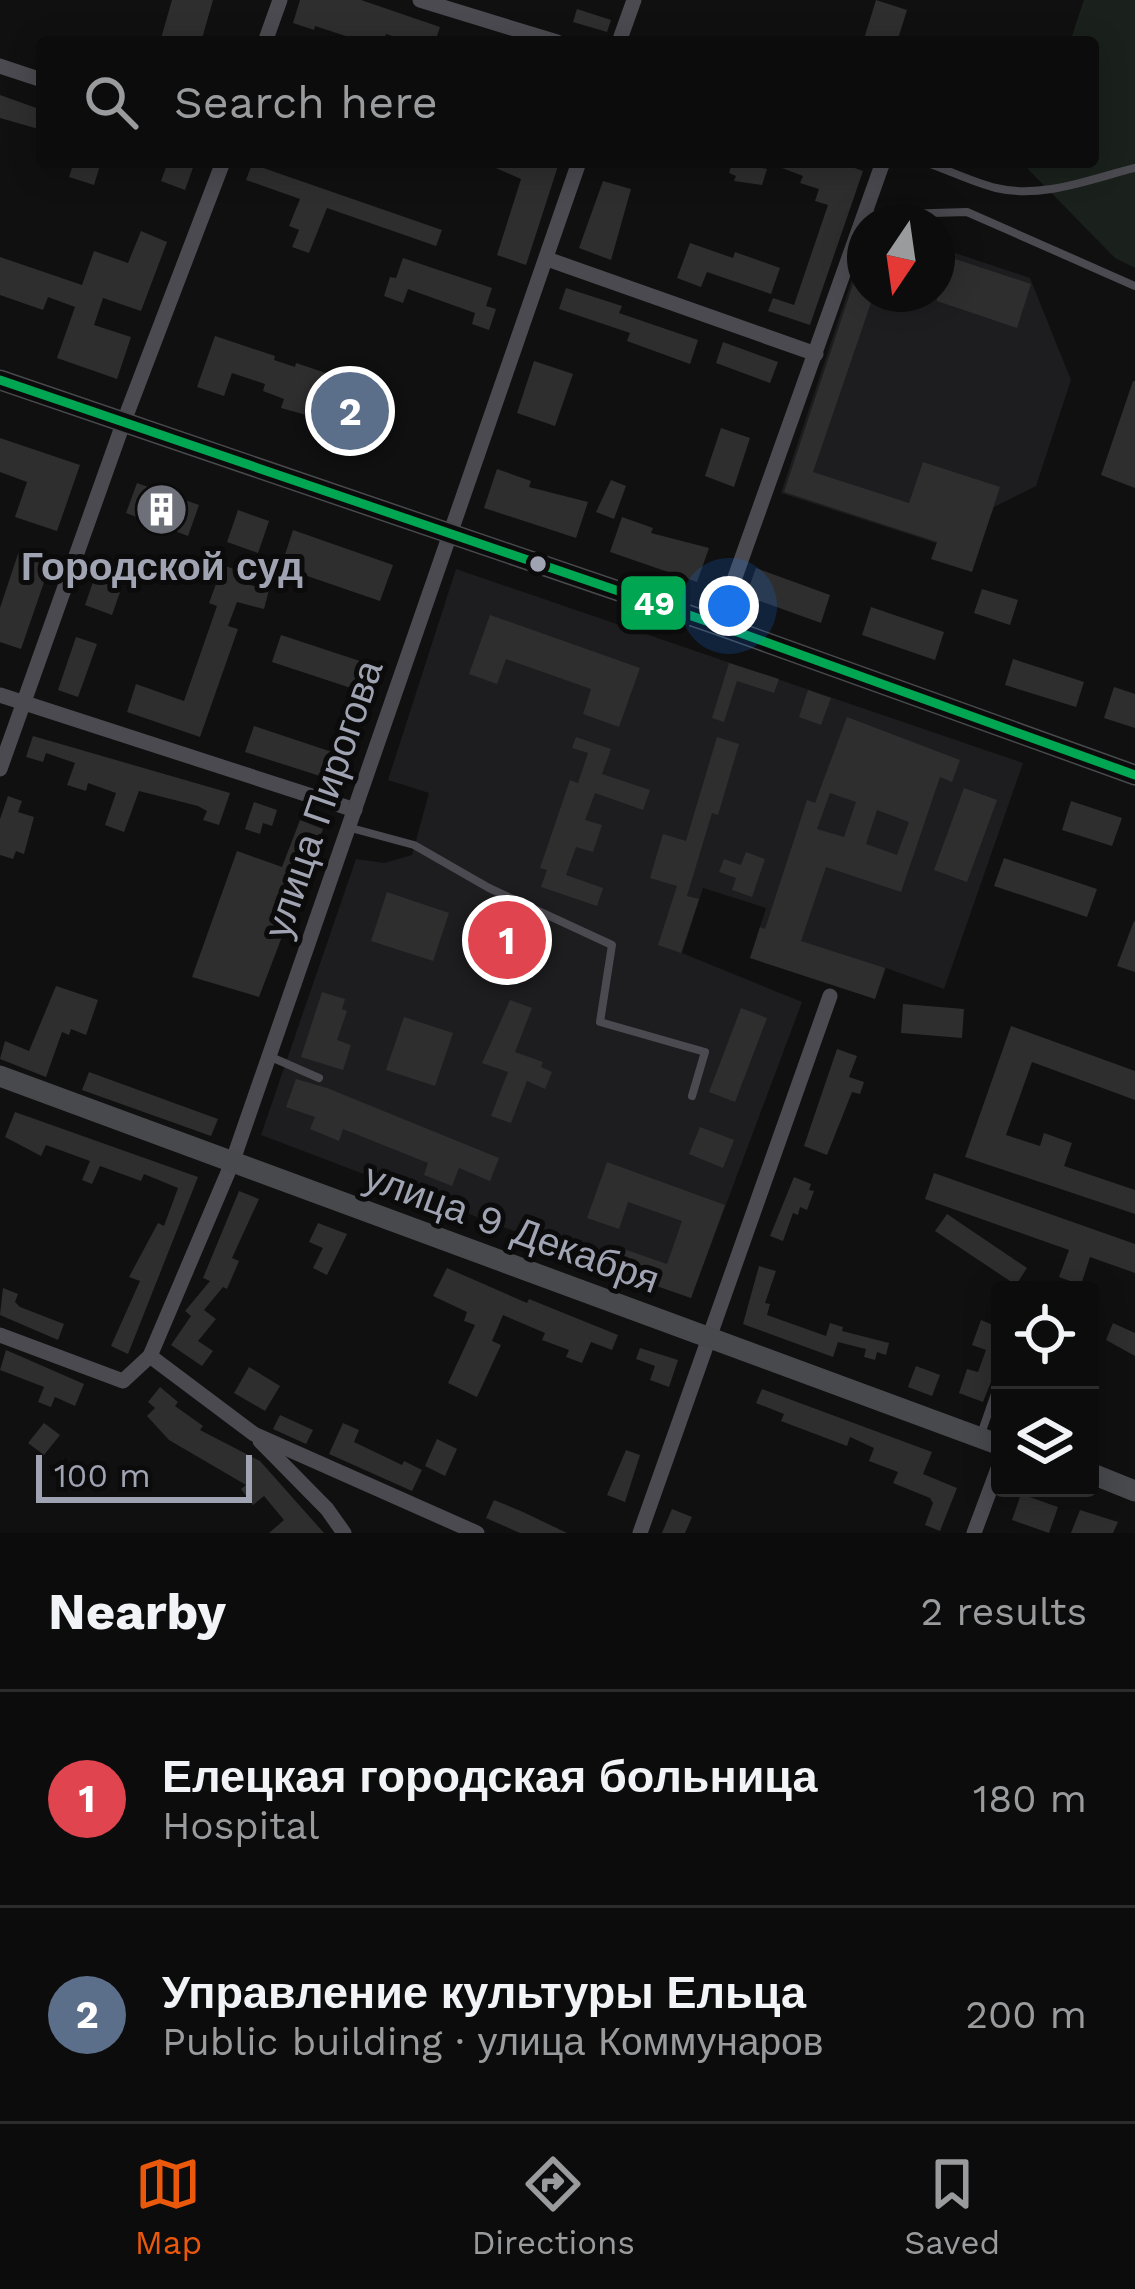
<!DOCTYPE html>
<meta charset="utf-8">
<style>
:root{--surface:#0c0c0c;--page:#1a1a1a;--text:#f1f3f6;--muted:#9a9b9d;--line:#2c2c2d;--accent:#ea580c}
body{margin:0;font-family:"Work Sans",sans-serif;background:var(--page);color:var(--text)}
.controls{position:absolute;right:36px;bottom:36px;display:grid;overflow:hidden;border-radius:12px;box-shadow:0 6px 30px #0003}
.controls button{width:108px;height:108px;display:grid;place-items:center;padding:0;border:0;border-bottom:3px solid var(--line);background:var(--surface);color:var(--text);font:60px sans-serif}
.compass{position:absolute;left:847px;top:204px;width:108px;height:108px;border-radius:50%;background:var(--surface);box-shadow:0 6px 30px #0003;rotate:193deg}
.scale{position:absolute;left:36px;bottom:30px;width:216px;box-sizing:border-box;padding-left:12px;border:6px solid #a0a3b2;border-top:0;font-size:33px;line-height:42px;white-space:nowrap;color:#a0a3b2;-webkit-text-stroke:9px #0b0b0c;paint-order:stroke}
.you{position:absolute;left:729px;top:606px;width:42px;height:42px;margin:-30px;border:9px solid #fff;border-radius:50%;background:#1a73e8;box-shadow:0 0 0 18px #1a73e833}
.badge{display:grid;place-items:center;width:78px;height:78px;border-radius:50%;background:var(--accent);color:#fff;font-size:39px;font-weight:700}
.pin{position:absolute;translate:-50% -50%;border:6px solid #fff;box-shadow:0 3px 12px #0006}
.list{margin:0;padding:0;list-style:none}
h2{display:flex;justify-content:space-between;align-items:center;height:156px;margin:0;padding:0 48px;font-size:51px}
h2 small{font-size:39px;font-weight:400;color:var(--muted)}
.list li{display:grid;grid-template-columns:78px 1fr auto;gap:36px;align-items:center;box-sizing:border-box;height:216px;padding:0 48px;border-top:3px solid var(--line)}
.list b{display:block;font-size:45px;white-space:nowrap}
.list p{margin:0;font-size:39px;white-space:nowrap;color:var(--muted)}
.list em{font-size:39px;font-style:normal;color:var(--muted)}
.icon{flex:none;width:66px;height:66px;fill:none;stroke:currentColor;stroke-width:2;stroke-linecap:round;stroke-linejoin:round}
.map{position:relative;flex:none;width:1135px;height:1533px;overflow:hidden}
.search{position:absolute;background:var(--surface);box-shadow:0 6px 30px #0003;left:36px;right:36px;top:36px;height:132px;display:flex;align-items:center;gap:30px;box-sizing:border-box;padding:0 42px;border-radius:12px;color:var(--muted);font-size:45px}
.sheet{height:588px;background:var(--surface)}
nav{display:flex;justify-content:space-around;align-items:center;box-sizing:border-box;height:168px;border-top:3px solid var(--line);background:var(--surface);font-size:33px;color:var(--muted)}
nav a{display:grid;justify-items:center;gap:6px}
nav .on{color:var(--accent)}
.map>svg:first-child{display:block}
</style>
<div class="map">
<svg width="1135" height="1533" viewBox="0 0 1135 1533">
<rect width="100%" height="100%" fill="#101010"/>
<g fill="#1d1d1f">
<polygon points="865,240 865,294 937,294 937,247 1030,278 1071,380 1036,486 994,507 982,540 942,527 936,543 781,493"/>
<polygon points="456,569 1023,763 944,989 886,968 875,999 750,958 766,908 703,888 682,953 802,1002 691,1298 261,1135 356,859 384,863 412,855 429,793 388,780"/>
</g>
<polygon fill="#1a211c" points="1084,0 1135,0 1135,268 1115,258 1028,169 1031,162 1093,162 1093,42 1070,42"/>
<g fill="#2e2e2f" fill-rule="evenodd">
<polygon points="172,0 213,0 201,42 160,42"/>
<polygon points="300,0 361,0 440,27 435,42 410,42 386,34 383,42 364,42 315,26 314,30 293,23"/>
<polygon points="876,0 907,10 897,42 863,42"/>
<polygon points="577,9 611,20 607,32 573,22"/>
<polygon points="0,95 42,110 42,130 0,118"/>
<polygon points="74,162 101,162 94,185 69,177"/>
<polygon points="168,162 195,162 185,190 161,181"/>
<polygon points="482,162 546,162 558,166 526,265 497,255 521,179"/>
<polygon points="732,162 767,169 762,185 734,181 736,176 729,173"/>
<polygon points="766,162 853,162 852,167 863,171 810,325 768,311 773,298 794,305 828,205 815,201 819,189 800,183 803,176"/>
<polygon points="252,164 442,230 436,246 327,208 309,253 292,247 299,230 289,226 300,199 246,180"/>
<polygon points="603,181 631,189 611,260 579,248"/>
<polygon points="141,231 167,242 141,311 103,298 94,325 131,337 117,379 57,358 75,307 48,297 43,310 0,295 0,257 82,285 94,251 128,263"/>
<polygon points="690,243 733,258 735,252 780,268 771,294 707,272 701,287 677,278"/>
<polygon points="937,253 1031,284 1017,328 937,301"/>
<polygon points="863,254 865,294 874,294 813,472 909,503 923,462 1000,487 972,572 931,559 937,542 784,492"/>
<polygon points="403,258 492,288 486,306 496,309 489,330 472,324 475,313 408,289 403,303 384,296 390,277 396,278"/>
<polygon points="566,288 622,306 619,313 698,340 690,364 627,341 630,333 559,309"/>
<polygon points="215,336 275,356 274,360 295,367 296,363 353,382 351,388 379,397 367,432 281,408 284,399 263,391 265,384 232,373 224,396 197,387"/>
<polygon points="723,342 778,362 770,383 716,363"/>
<polygon points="534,361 573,374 555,426 517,413"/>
<polygon points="1133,381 1135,381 1135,488 1101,475"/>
<polygon points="721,428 750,438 734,487 705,476"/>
<polygon points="0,438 80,465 57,531 15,517 27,482 0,472"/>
<polygon points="497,469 531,481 529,487 588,502 576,538 484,508"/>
<polygon points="611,480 626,486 614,519 596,512"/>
<polygon points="137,483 199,505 188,536 126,513"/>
<polygon points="238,510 269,521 258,553 227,542"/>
<polygon points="622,517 653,528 651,533 709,548 697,582 610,552"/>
<polygon points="293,530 393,565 380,601 281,567"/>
<polygon points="19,551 51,562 21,649 0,642 0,608"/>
<polygon points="100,562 127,572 112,615 85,605"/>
<polygon points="223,565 247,574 243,583 269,590 264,609 237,602 228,626 238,629 200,737 127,712 136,684 184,701 217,606 209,603"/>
<polygon points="756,568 830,595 821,623 746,596"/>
<polygon points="982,589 1018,600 1010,625 974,613"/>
<polygon points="871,607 944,632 935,660 862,635"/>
<polygon points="490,615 640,668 619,727 583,714 591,689 506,659 497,684 469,674"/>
<polygon points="281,635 369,664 360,691 272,662"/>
<polygon points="76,637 97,644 78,697 58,690"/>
<polygon points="1013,659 1084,682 1076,707 1005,685"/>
<polygon points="729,663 779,679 774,693 737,681 724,722 712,718"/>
<polygon points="1114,687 1135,694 1135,728 1104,718"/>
<polygon points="808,690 831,698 821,725 799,717"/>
<path d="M847 717 960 760 952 782 940 777 901 892 826 867 801 941 885 968 875 999 750 958 760 927 765 929 807 800 815 803ZM830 793 856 802 844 837 817 829ZM877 810 909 822 897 855 866 844Z"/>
<polygon points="254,726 332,752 323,777 245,752"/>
<polygon points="33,736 230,793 219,825 203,820 207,811 198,806 139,791 124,832 105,825 116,793 88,783 86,791 67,785 75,763 46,753 43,762 26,757"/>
<polygon points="576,737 611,749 602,774 650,790 643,810 595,793 585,820 602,825 593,852 576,847 566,875 603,888 597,906 541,887 547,870 540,868 570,780 578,783 588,753 572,748"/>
<polygon points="717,737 739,744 718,815 712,813 687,896 699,899 681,953 658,945 677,886 650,878 663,834 686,841"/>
<polygon points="964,788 997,800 967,882 934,870"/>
<polygon points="8,796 22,801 18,812 34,817 24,854 16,851 13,859 0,855 0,819"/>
<polygon points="1071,801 1122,818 1112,846 1062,830"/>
<polygon points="254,802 277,810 272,826 263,823 260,834 245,829"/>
<polygon points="300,820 323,829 259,997 192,977 237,851 282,867"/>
<polygon points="746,852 765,859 752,897 732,890 736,878 719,872 724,859 741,865"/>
<polygon points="1004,858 1097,889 1087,917 994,886"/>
<polygon points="387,892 449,913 433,961 371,941"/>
<polygon points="488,905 511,913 491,968 468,960"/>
<polygon points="1134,921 1135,922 1135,972 1117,966"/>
<polygon points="56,986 98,1000 86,1035 71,1029 69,1035 62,1032 46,1077 0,1059 5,1041 29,1051"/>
<polygon points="322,992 345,999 342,1009 347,1011 337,1040 351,1045 343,1070 301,1057"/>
<polygon points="510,1000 532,1008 515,1052 543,1062 541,1067 552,1072 545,1089 527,1081 511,1123 491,1116 508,1072 482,1063"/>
<polygon points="903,1004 964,1009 962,1038 901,1033"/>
<polygon points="741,1008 767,1018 735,1102 709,1092"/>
<polygon points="404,1017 453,1033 435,1086 386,1070"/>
<polygon points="1011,1026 1135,1071 1135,1100 1032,1062 1006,1135 1040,1146 1044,1133 1072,1143 1064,1166 1135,1190 1135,1214 965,1157"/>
<polygon points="837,1049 857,1056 849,1077 864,1082 860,1094 852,1092 827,1155 804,1146"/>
<polygon points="89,1072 218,1119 211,1136 82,1090"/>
<polygon points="296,1079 327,1088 499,1158 490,1181 459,1168 452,1186 424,1175 428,1163 343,1129 339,1141 310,1129 315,1117 286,1107"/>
<polygon points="15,1112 198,1177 128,1354 111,1346 140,1281 129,1277 158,1223 164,1226 178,1188 144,1174 141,1181 100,1166 92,1184 82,1180 90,1161 46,1145 41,1156 5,1137"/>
<polygon points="700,1127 734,1140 723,1168 689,1154"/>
<polygon points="607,1162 725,1205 691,1298 610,1270 618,1247 667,1264 682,1221 628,1202 619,1229 587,1218"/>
<polygon points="934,1173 1135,1244 1135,1273 1090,1257 1081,1285 1059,1277 1069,1250 925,1199"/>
<polygon points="794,1177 811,1184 809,1190 814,1191 807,1210 800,1207 798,1215 793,1213 783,1241 770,1236"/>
<polygon points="239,1191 259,1199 232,1258 239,1261 227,1289 223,1287 204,1310 216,1319 198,1341 213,1351 202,1366 171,1345 191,1316 185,1311 210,1281 203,1278"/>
<polygon points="947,1214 1027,1268 1016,1285 935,1231"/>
<polygon points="318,1223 347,1234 327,1275 313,1268 323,1248 309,1242"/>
<polygon points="759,1266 776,1271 765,1303 770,1304 767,1315 826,1336 830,1323 843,1327 842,1331 889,1343 886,1355 877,1352 875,1360 864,1357 866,1349 838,1342 833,1357 743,1324"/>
<polygon points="447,1268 527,1303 529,1299 618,1335 612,1350 591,1342 582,1363 566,1357 569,1350 542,1340 545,1333 503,1315 492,1341 501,1345 477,1397 448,1383 475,1325 464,1321 467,1312 433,1296"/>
<polygon points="3,1288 18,1294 15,1302 20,1307 64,1324 58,1340 0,1315"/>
<polygon points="981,1320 1000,1328 1000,1359 983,1402 959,1393 967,1369 978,1372 986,1350 972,1345"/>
<polygon points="1113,1323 1135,1333 1135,1356 1106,1340"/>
<polygon points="640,1348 678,1360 669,1387 650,1380 655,1366 636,1359"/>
<polygon points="6,1350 84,1384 75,1406 55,1397 51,1407 38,1402 44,1387 0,1370"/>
<polygon points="916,1366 940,1375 932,1396 908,1387"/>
<polygon points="249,1367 280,1386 265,1411 234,1393"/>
<polygon points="160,1387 178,1402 175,1406 203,1426 200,1430 260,1461 324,1533 269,1533 284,1520 264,1496 253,1505 241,1489 246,1485 169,1440 147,1416 155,1408 148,1402"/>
<polygon points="762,1389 932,1452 923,1474 957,1488 940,1531 925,1525 933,1503 930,1498 893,1483 898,1472 869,1461 874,1448 850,1437 847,1446 781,1421 784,1414 756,1403"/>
<polygon points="280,1415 313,1430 306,1444 273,1429"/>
<polygon points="44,1423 60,1435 44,1455 28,1443"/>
<polygon points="343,1423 359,1430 354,1442 402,1465 404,1461 422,1470 412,1491 329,1454"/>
<polygon points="437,1439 457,1449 445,1476 425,1466"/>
<polygon points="626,1450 640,1455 625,1502 607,1495"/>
<polygon points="1021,1494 1058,1507 1049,1533 1012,1520"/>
<polygon points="494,1500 523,1512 567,1533 520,1533 486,1518"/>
<polygon points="672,1509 692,1517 685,1533 662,1533"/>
<polygon points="1080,1510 1118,1522 1113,1533 1071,1533"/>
</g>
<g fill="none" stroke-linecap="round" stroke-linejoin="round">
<g stroke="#4a4a50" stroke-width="8">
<path d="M925 162C948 170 972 182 996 188 1043 199 1090 179 1135 168"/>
<polyline points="866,215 967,212 1135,286"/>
<polyline points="351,828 414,845 489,888 612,945 600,1022 705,1052 692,1096"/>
<polyline points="271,1057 319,1078"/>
<polyline points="981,1434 1000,1379"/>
</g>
<g stroke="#4a4a50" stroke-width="15">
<polyline points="420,0 557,42"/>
<polyline points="265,42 280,0"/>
<polyline points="619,42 634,0"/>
<polyline points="0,66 42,80"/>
<polyline points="547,259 816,354"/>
<polyline points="718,625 883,162"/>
<polyline points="0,695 355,810"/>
<polyline points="0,769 124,421 223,162"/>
<polyline points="0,1335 123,1381 150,1356 254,1434 477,1533"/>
<polyline points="150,1356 232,1163 579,162"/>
<polyline points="260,1441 327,1509 344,1533"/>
<polyline points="640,1533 830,996"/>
<polyline points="974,1533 1000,1463"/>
</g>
<g stroke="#48494d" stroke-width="21">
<polyline points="0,380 718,625 1135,775"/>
<polyline points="0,1076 1000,1445"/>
<polyline points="1090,1473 1135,1491"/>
</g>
<defs>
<polyline id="bus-1" points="0,380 718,625 1135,775"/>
</defs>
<use href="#bus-1" stroke="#0b0b0c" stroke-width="18"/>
<use href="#bus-1" stroke="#00a651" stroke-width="9"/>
</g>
<defs>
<symbol id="building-disc" viewBox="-11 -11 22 22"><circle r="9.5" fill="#6e7079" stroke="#0b0b0c"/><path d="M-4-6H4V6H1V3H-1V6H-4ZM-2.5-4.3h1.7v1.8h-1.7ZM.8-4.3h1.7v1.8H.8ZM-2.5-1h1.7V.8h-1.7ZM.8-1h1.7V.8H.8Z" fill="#fff"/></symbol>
</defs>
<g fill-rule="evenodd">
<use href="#building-disc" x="132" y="480" width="59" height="59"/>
</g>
<circle fill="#a0a3b2" stroke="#0b0b0c" stroke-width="4.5" cx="538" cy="564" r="10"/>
<g text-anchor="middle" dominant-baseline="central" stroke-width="10" stroke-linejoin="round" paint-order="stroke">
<g font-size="39" font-weight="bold" fill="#a0a3b2" stroke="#0b0b0c">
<text x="162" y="566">Городской суд</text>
</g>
<g font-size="39" fill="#a0a3b2" stroke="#0b0b0c">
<text transform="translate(323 799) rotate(-71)">улица Пирогова</text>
<text transform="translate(512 1228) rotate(20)">улица 9 Декабря</text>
</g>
</g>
<rect stroke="#0b0b0c" stroke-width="4.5" x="619" y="574" width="69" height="58" rx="12" fill="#00a651"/>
<g font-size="33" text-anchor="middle" font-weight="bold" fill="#fff">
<text x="654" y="615">49</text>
</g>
</svg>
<div class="controls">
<button><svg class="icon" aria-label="locate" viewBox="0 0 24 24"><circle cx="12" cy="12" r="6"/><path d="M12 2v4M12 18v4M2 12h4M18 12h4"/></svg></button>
<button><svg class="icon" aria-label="layers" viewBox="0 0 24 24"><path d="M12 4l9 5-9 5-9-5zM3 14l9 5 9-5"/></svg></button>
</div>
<svg class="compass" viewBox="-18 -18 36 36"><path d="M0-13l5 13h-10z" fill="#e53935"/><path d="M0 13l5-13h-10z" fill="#9a9b9d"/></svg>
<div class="scale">100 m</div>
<div class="you"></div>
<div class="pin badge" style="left:507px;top:940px;background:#e0444e">1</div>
<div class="pin badge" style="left:350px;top:411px;background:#5c6f8a">2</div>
<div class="search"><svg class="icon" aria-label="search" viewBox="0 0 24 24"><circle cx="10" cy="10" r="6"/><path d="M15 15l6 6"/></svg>Search here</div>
</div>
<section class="sheet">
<h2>Nearby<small>2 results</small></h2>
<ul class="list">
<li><span class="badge" style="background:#e0444e">1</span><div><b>Елецкая городская больница</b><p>Hospital</p></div><em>180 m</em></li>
<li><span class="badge" style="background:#5c6f8a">2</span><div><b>Управление культуры Ельца</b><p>Public building · улица Коммунаров</p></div><em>200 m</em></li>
</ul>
</section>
<nav>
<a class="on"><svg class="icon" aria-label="map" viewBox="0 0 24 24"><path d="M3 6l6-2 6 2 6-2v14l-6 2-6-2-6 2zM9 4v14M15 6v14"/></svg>Map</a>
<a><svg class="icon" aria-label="directions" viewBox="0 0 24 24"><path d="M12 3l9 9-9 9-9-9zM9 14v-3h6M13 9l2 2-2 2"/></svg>Directions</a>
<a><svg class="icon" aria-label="saved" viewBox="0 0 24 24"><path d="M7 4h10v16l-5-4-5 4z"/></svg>Saved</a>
</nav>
